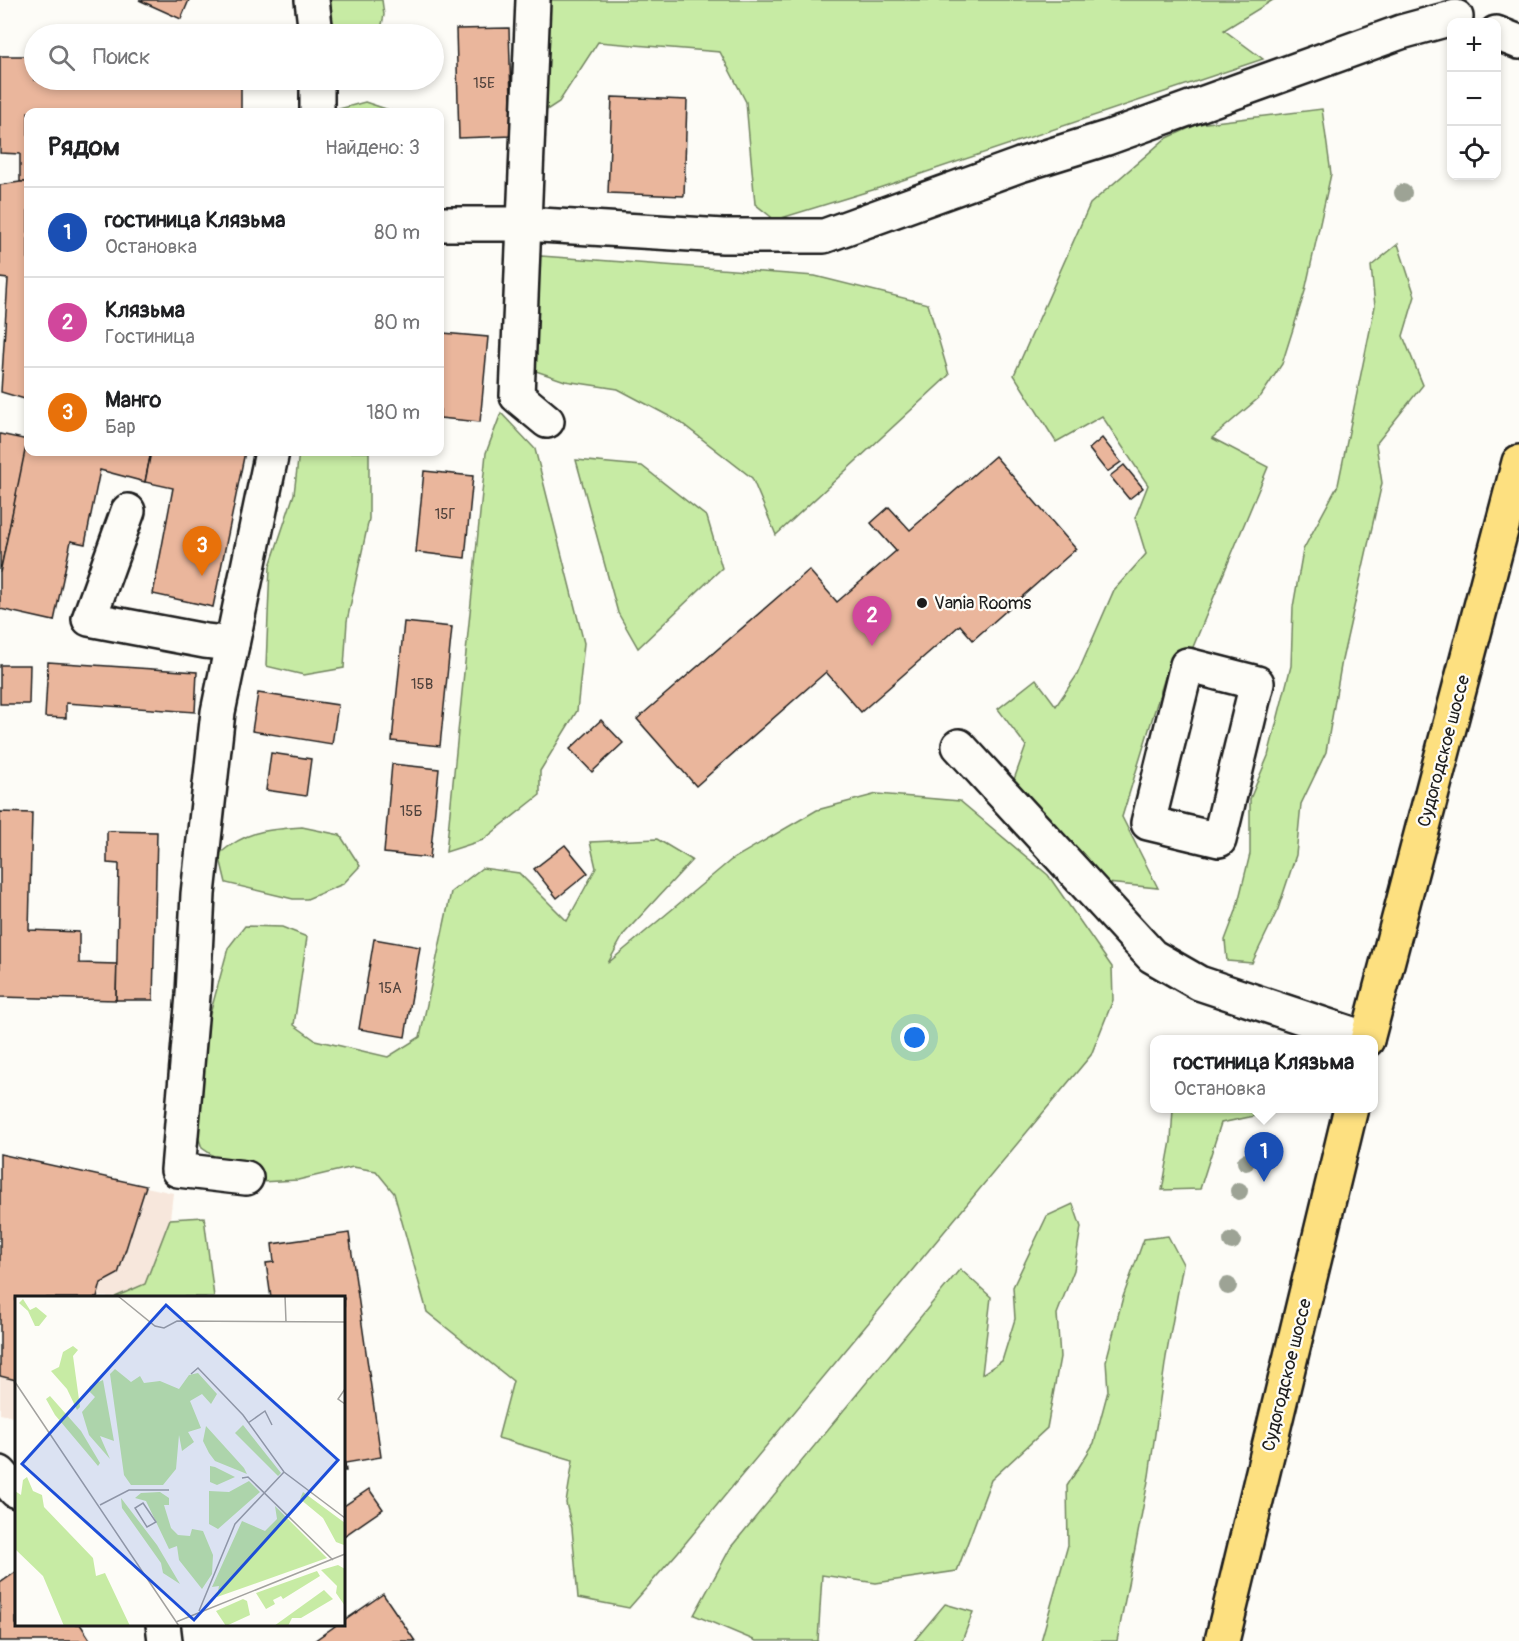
<!DOCTYPE html>
<html lang="ru">
<meta charset="utf-8">
<style>
:root{--surface:#fff;--page:#f2f2f2;--text:#202124;--muted:#757577;--line:#e0e0e0;--accent:#1c1c1c}
body{margin:0;font-family:Pangolin,sans-serif;background:var(--page);color:var(--text)}
.controls{position:absolute;right:18px;top:18px;display:grid;overflow:hidden;border-radius:12px;box-shadow:0 3px 9px #0003}
.controls button{width:54px;height:54px;display:grid;place-items:center;padding:0;border:0;border-bottom:2px solid var(--line);background:var(--surface);color:var(--text);font:30px sans-serif}
.you{position:absolute;left:915px;top:1038px;width:21px;height:21px;margin:-15px;border:4px solid #fff;border-radius:50%;background:#1a73e8;box-shadow:0 0 0 9px #1a73e833}
.badge{display:grid;place-items:center;width:39px;height:39px;border-radius:50%;background:var(--accent);color:#fff;font-size:20px;font-weight:700}
.pin{position:absolute;translate:-50% -50px;filter:drop-shadow(0 2px 3px #0008)}
.pin::after{content:'';position:absolute;top:32px;width:21px;height:18px;background:inherit;clip-path:polygon(0 0,100% 0,50% 100%)}
.popup{position:absolute;left:1150px;top:1035px;width:228px;height:78px;box-sizing:border-box;display:grid;place-content:center;border-radius:12px;background:var(--surface);filter:drop-shadow(0 2px 4px #0005);font-size:20px;white-space:nowrap;color:var(--muted)}
.popup b{font-size:22px;color:var(--text)}
.popup::after{content:'';position:absolute;left:50%;top:100%;margin-left:-12px;border:12px solid transparent;border-top-color:var(--surface)}
.list{margin:0;padding:0;list-style:none}
h2{display:flex;justify-content:space-between;align-items:center;height:78px;margin:0;padding:0 24px;font-size:26px}
h2 small{font-size:20px;font-weight:400;color:var(--muted)}
.list li{display:grid;grid-template-columns:39px 1fr auto;gap:18px;align-items:center;box-sizing:border-box;height:90px;padding:0 24px;border-top:2px solid var(--line)}
.list b{display:block;font-size:22px;white-space:nowrap}
.list p{margin:0;font-size:20px;white-space:nowrap;color:var(--muted)}
.list em{font-size:20px;font-style:normal;color:var(--muted)}
.icon{flex:none;width:33px;height:33px;fill:none;stroke:currentColor;stroke-width:2;stroke-linecap:round;stroke-linejoin:round}
.map{position:relative;flex:none;width:1519px;height:1641px;overflow:hidden}
.search{position:absolute;background:var(--surface);box-shadow:0 3px 9px #0003;left:24px;top:24px;width:420px;height:66px;display:flex;align-items:center;gap:15px;box-sizing:border-box;padding:0 21px;border-radius:33px;color:var(--muted);font-size:22px}
.panel{position:absolute;background:var(--surface);box-shadow:0 3px 9px #0003;left:24px;top:108px;width:420px;height:348px;border-radius:12px}
.map>svg:first-child{display:block}
</style>
<div class="map">
<svg width="1519" height="1641" viewBox="0 0 1519 1641">
<rect width="100%" height="100%" fill="#fdfcf7"/>
<filter id="ink" filterUnits="userSpaceOnUse"><feTurbulence type="fractalNoise" baseFrequency=".0167" numOctaves="2"/><feDisplacementMap in="SourceGraphic" scale="12" xChannelSelector="R" yChannelSelector="G"/><feConvolveMatrix kernelMatrix="1 2 1 2 8 2 1 2 1" color-interpolation-filters="sRGB"/></filter>
<g filter="url(#ink)">
<polygon fill="#f7e7dc" points="0,1154 173,1193 170,1219 145,1284 115,1297 16,1298 16,1417 0,1414"/>
<g fill="#c7eba4" stroke="#728460" stroke-width="1.5">
<polygon points="327,0 382,0 384,15 380,34 343,34 335,31"/>
<polygon points="545,0 1273,0 1224,30 1263,59 876,189 775,220 755,204 746,102 720,52 598,42 559,102 542,113"/>
<polygon points="365,102 395,112 328,112"/>
<polygon points="1322,109 1331,174 1305,291 1282,364 1261,396 1212,438 1268,467 1188,659 1170,661 1122,817 1158,888 1107,883 1012,785 1026,746 998,709 1036,679 1056,706 1077,675 1114,590 1146,554 1135,518 1148,485 1102,416 1056,442 1014,375 1090,204 1165,139 1198,124"/>
<polygon points="1398,244 1415,296 1403,336 1423,385 1376,444 1382,483 1342,660 1326,752 1301,804 1296,855 1278,909 1252,963 1227,961 1225,940 1236,911 1250,854 1250,799 1268,756 1291,666 1293,607 1303,550 1338,485 1375,306 1371,266"/>
<polygon points="541,256 815,276 928,304 949,375 776,535 752,478 680,422 618,389 565,381 530,369 531,266"/>
<polygon points="501,413 535,449 584,643 577,711 540,771 540,795 483,840 446,852 486,453"/>
<polygon points="299,452 369,452 369,519 347,621 344,668 304,675 266,666 270,566 294,494"/>
<polygon points="576,460 642,466 707,517 722,568 638,648 618,613"/>
<polygon points="877,794 960,801 1048,875 1112,967 1113,1000 1091,1055 678,1552 629,1608 578,1598 572,1528 566,1503 573,1460 498,1438 513,1381 427,1312 394,1193 376,1171 353,1167 298,1180 260,1182 224,1163 202,1148 192,1119 194,1073 228,948 245,926 282,927 307,937 294,1025 315,1040 388,1057 420,1037 451,892 482,868 519,873 567,921 596,868 590,842 657,839 692,860 624,934 608,963 731,860 817,810"/>
<path d="M302 827 340 835 360 866 343 884 307 899H293L226 883 219 854C248 830 266 830 302 827Z"/>
<polygon points="1173,1109 1260,1109 1264,1114 1221,1123 1200,1189 1162,1190 1171,1141"/>
<polygon points="1073,1204 1081,1227 1074,1270 1057,1314 1060,1357 1047,1428 991,1480 957,1571 876,1583 822,1575 818,1641 756,1641 694,1615 731,1547 960,1269 991,1297 982,1374 1002,1361 1015,1319 1013,1287 1047,1216"/>
<polygon points="204,1217 214,1297 115,1297 145,1284 170,1219"/>
<polygon points="1168,1236 1183,1264 1166,1357 1149,1476 1117,1641 1041,1641 1068,1545 1067,1486 1094,1443 1108,1391 1106,1361 1123,1297 1144,1239"/>
<polygon points="945,1604 973,1612 962,1641 914,1641"/>
</g>
<g fill="#eab69c" stroke="#1c1c1c" stroke-width="1.5">
<polygon points="139,0 189,0 181,19"/>
<polygon points="509,28 512,136 459,138 456,29"/>
<polygon points="0,56 34,56 34,80 241,80 241,112 28,112 28,182 20,182 20,154 0,153"/>
<polygon points="612,97 687,100 684,196 608,193"/>
<polygon points="20,182 28,182 28,400 1,392 8,279 0,278 0,185"/>
<polygon points="443,333 488,337 480,422 440,418 440,374"/>
<polygon points="0,434 28,440 0,573"/>
<polygon points="28,436 28,452 151,452 145,482 100,470 85,544 71,541 54,621 0,609 0,573"/>
<polygon points="1102,438 1121,462 1107,472 1089,449"/>
<polygon points="151,452 245,452 213,607 153,594 173,488 145,482"/>
<polygon points="995,456 1076,549 973,640 960,625 861,712 826,672 696,786 637,719 809,570 837,602 896,551 871,523 889,507 910,530"/>
<polygon points="1124,465 1143,488 1129,499 1110,476"/>
<polygon points="424,471 473,476 465,558 416,552"/>
<polygon points="404,622 452,627 440,746 392,741"/>
<polygon points="48,662 197,672 195,712 66,703 66,718 45,717"/>
<polygon points="0,665 30,665 29,704 0,704"/>
<polygon points="258,693 338,705 332,744 252,731"/>
<polygon points="601,720 623,743 592,772 570,749"/>
<polygon points="271,753 311,759 306,796 266,790"/>
<polygon points="392,764 439,769 430,858 384,853"/>
<polygon points="0,812 32,813 29,930 79,932 79,963 117,964 116,1000 0,997"/>
<polygon points="107,831 157,832 153,1000 116,1000 119,864 107,863"/>
<polygon points="565,845 588,873 557,898 534,869"/>
<polygon points="374,939 420,947 405,1037 359,1029"/>
<polygon points="0,1154 146,1186 118,1274 101,1283 97,1298 16,1298 16,1380 0,1376"/>
<polygon points="349,1233 381,1457 345,1463 346,1471 344,1471 344,1298 271,1298 266,1263 274,1262 272,1244"/>
<polygon points="369,1489 383,1509 344,1536 344,1506"/>
<polygon points="16,1572 16,1624 80,1624 91,1641 0,1641 0,1583"/>
<polygon points="383,1594 415,1641 314,1641 338,1624 344,1624 344,1621"/>
</g>
<g fill="none" stroke-linecap="round" stroke-linejoin="round">
<defs>
<g id="minor">
<polyline points="312,0 316,34"/>
<polyline points="533,0 517,396 547,421"/>
<polyline points="1496,33 1519,42"/>
<polyline points="317,80 317,112"/>
<polyline points="440,224 524,224 723,236 824,236 1020,165 1107,138 1401,32 1456,17"/>
<polyline points="128,511 89,619 205,641 232,644"/>
<polygon points="1187,665 1257,683 1219,840 1148,823"/>
<polyline points="959,746 1152,956 1199,983 1367,1039"/>
<polyline points="246,1178 178,1170 193,995 198,894 218,712 272,452"/>
<polyline points="0,1473 16,1491"/>
<polyline points="163,1624 165,1641"/>
</g>
<g id="major">
<polyline points="1367,1040 1519,462"/>
<polyline points="1222,1641 1351,1108"/>
</g>
</defs>
<use href="#minor" stroke="#1c1c1c" stroke-width="38"/>
<use href="#major" stroke="#1c1c1c" stroke-width="38"/>
<use href="#minor" stroke="#fdfcf7" stroke-width="33"/>
<use href="#major" stroke="#fde080" stroke-width="33"/>
</g>
<g fill="#9da395">
<circle cx="1403" cy="193" r="9"/>
<circle cx="1246" cy="1162" r="9"/>
<circle cx="1239" cy="1191" r="9"/>
<circle cx="1232" cy="1241" r="9"/>
<circle cx="1228" cy="1286" r="9"/>
</g>
</g>
<circle fill="#1c1c1c" stroke="#fdfcf7" stroke-width="2" cx="922" cy="603" r="6"/>
<g text-anchor="middle" dominant-baseline="central" stroke-width="4.5" stroke-linejoin="round" paint-order="stroke">
<g font-size="15" fill="#50423c">
<text x="484" y="83">15Е</text>
<text x="445" y="514">15Г</text>
<text x="422" y="684">15В</text>
<text x="411" y="811">15Б</text>
<text x="390" y="988">15А</text>
</g>
<g font-size="18" fill="#1c1c1c" stroke="#fdfcf7" text-anchor="start">
<text x="934" y="603">Vania Rooms</text>
</g>
<g font-size="18" fill="#1c1c1c" stroke="#fdfcf7">
<text transform="translate(1444 751) rotate(-75)">Судогодское шоссе</text>
<text transform="translate(1287 1375) rotate(-76)">Судогодское шоссе</text>
</g>
</g>
<g transform="translate(15 1296)">
<rect width="330" height="330" fill="#fdfcf7"/>
<path d="M8 3 15 14 21 11 32 20 24 30H20L13 15 4 7ZM58 50 63 54 58 60 65 111 62 114 52 93 36 75 44 71 48 56ZM100 73 116 86 125 80 129 87 145 85 164 93 174 79 183 77 202 98 196 108 187 98 175 105 186 132 173 136 179 146 167 155 164 139 161 173 148 189H116L109 179 95 78ZM88 84 99 145 85 140 95 163 74 139 67 116 80 101 73 94 75 90ZM35 100 66 135 85 167 83 170 40 119 31 103ZM228 129 266 177 263 180 220 137ZM191 130 229 172 232 178 200 165 194 157 188 145ZM195 170 200 171 220 181 202 189 195 186ZM12 181 18 195 27 199 29 211 78 262 81 280 90 277 115 330H49L28 280 0 253V195L6 199 8 184ZM234 185 245 196 203 233 194 228V195L214 196ZM145 196 154 202V209H149L156 232 163 239 175 240 177 233 188 235 198 259 197 278 187 293 164 264 162 250 154 253 131 205 120 202 126 197ZM288 196 330 227 329 249 321 246 308 222 285 203ZM106 202 142 249 165 288 148 277 146 267 107 212ZM260 210 312 262 202 301 204 290 197 291 227 225 250 235 262 223ZM323 269 330 273V310L321 297 322 290 306 274ZM302 275 305 280 268 303 266 300 258 304 260 308 251 313 241 297ZM309 294 318 303 286 322H277L273 330H259ZM228 303 232 305 235 319 211 330 201 315Z" fill="#c7eba4"/>
<path fill="none" stroke="#a3a29f" stroke-width="1.5" d="M103 0 140 30 149 32 162 25 330 26M270 0 271 26M176 78 183 72 228 119 269 176 330 222M0 86 164 330M330 93 323 103 330 108M233 127 250 115 257 129M227 182 233 181 318 264M128 207 141 226 132 231 120 212ZM85 209 114 194H154M184 315 220 228 269 176M161 326 330 258"/>
<path fill="#1d4ed8" fill-opacity="0.15" stroke="#1d4ed8" stroke-width="3" d="M151 9 323 164 179 324 7 168Z"/>
<rect width="330" height="330" fill="none" stroke="#1c1c1c" stroke-width="3"/>
</g>
</svg>
<div class="controls">
<button>+</button>
<button>−</button>
<button><svg class="icon" aria-label="locate" viewBox="0 0 24 24"><circle cx="12" cy="12" r="6"/><path d="M12 2v4M12 18v4M2 12h4M18 12h4"/></svg></button>
</div>
<div class="you"></div>
<div class="pin badge" style="left:1264px;top:1182px;background:#1a4fb4">1</div>
<div class="popup"><b>гостиница Клязьма</b>Остановка</div>
<div class="pin badge" style="left:872px;top:646px;background:#d1479c">2</div>
<div class="pin badge" style="left:202px;top:576px;background:#e8710a">3</div>
<div class="search"><svg class="icon" aria-label="search" viewBox="0 0 24 24"><circle cx="10" cy="10" r="6"/><path d="M15 15l6 6"/></svg>Поиск</div>
<section class="panel">
<h2>Рядом<small>Найдено: 3</small></h2>
<ul class="list">
<li><span class="badge" style="background:#1a4fb4">1</span><div><b>гостиница Клязьма</b><p>Остановка</p></div><em>80 m</em></li>
<li><span class="badge" style="background:#d1479c">2</span><div><b>Клязьма</b><p>Гостиница</p></div><em>80 m</em></li>
<li><span class="badge" style="background:#e8710a">3</span><div><b>Манго</b><p>Бар</p></div><em>180 m</em></li>
</ul>
</section>
</div>
